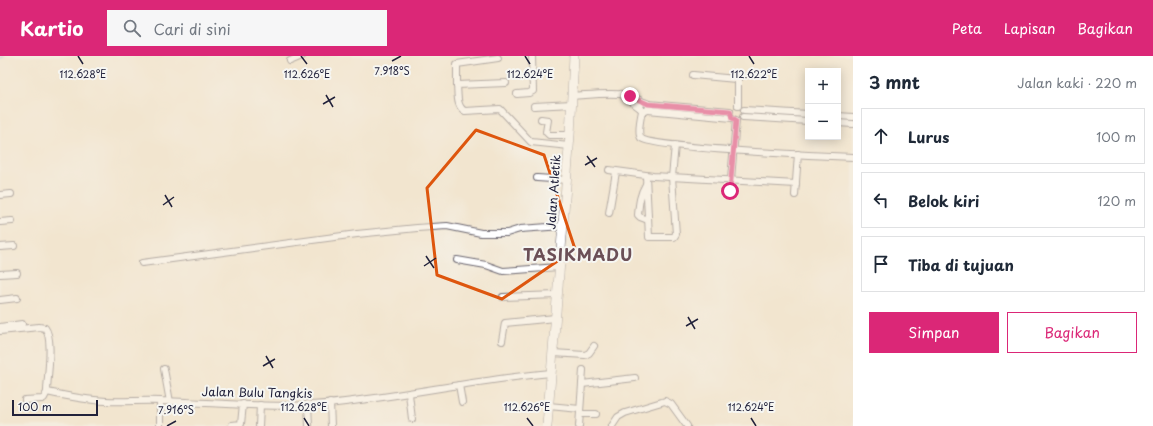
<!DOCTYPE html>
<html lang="id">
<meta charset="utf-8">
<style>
:root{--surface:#fff;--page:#f6f6f7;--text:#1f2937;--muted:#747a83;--line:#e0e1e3;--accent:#db2777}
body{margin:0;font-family:"Playpen Sans",sans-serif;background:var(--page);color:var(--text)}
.controls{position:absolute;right:12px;top:12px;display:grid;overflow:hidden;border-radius:0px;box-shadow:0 2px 10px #0003}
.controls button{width:36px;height:36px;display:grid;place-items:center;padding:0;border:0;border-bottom:1px solid var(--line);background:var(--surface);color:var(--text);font:20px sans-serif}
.scale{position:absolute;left:12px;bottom:10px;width:86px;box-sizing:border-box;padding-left:4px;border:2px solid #22223b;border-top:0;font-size:11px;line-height:14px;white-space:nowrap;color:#22223b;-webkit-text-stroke:3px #f6f6f2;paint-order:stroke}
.stop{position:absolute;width:12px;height:12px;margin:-9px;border:3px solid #db2777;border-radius:50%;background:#fff}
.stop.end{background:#db2777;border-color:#fff;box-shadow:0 1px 4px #0008}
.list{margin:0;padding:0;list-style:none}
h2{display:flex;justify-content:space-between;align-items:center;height:52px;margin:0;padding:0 16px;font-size:17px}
h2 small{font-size:13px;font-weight:400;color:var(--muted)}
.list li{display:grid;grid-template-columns:26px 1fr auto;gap:12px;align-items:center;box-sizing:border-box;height:56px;margin:0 8px 8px;padding:0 8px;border:1px solid var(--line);border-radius:0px}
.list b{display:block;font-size:15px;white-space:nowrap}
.list em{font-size:13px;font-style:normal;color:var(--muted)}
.actions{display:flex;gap:8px;padding:12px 16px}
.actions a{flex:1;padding:9px 0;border:1px solid var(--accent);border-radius:0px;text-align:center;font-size:14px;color:var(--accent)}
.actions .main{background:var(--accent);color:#fff}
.icon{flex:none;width:22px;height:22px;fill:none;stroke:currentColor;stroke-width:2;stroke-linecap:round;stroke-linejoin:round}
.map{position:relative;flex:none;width:853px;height:370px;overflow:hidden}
header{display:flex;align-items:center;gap:24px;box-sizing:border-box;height:56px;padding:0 20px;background:var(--accent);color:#fff}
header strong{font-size:19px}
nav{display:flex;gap:22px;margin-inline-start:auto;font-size:14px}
.search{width:280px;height:36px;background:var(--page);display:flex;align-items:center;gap:10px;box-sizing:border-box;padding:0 14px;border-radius:0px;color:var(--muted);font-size:15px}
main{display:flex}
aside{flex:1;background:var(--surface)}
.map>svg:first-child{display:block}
</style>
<header>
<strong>Kartio</strong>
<div class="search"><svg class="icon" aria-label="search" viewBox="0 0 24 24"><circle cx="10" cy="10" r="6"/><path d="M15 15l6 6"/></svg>Cari di sini</div>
<nav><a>Peta</a><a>Lapisan</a><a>Bagikan</a></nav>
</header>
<main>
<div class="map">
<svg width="853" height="370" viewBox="0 0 853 370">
<rect width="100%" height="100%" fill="#f6f6f2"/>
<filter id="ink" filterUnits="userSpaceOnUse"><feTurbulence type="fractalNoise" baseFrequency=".025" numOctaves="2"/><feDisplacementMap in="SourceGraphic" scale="8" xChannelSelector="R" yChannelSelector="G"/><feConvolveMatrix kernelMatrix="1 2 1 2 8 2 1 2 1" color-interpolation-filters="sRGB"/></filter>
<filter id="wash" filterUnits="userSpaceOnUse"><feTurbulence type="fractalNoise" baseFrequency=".012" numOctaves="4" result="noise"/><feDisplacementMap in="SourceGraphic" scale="16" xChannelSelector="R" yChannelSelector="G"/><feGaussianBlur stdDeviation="0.9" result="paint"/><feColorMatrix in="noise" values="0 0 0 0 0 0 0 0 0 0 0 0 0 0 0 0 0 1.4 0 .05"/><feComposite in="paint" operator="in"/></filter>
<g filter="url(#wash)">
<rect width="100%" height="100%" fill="#f2e5cf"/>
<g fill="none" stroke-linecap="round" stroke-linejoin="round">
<polyline stroke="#679fd5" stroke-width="1.5" points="0,3 4,0"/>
</g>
</g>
<g filter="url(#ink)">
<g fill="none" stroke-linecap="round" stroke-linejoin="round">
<defs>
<g id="street">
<polyline points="290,5 302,0"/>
<polyline points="693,19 736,23 738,24 738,50"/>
<path d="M506 27 457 29C458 37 456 51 465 55L500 53 531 86 569 90"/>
<polyline points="457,29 457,8 498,2"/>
<polyline points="517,38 529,37 533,35 532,0"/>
<polyline points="621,38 640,52"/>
<path d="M572 40C590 39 610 36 627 39 634 41 640 45 647 47L650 51 646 55H643L640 52 641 48 643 46"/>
<polyline points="648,48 730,55"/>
<polyline points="534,50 572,48"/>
<polyline points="648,54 732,62"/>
<polyline points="744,54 808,58"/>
<path d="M642 55C641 60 637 77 641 82 648 92 828 100 853 101"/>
<polyline points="838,60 853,61"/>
<polyline points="743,61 808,65"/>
<polyline points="541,63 548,64 546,76 549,79 570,79"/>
<polyline points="838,67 853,68"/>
<polyline points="609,114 653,120 796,128"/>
<polyline points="646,120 649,181 674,181 676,178 672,121 675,89"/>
<polyline points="537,122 567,124"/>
<path d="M646 128C640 138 639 147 638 159L640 161 648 164"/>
<polyline points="730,135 736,64"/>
<polyline points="0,139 11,138"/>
<polyline points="795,139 798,98"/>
<polyline points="609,157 616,116"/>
<polyline points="0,166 12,165"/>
<polyline points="0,191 14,190"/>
<polyline points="457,204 486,209 503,215 559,211"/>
<polyline points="142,207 357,178 417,172 447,170 481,177 507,177 520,173 563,170"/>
<polyline points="0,218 17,217"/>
<polyline points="503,241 557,239"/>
<polyline points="0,244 17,242"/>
<polyline points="0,271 22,268"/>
<path d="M0 275 39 271 45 272C54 283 47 321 47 336 66 340 86 344 106 345 125 346 143 344 161 345 222 347 284 354 345 346 414 338 482 323 551 317"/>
<polyline points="502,285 505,267 555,262"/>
<polyline points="553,297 585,299 589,297 594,290"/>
<polyline points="164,313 170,346"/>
<polyline points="582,328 635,322"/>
<polyline points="459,329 462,346"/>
<polyline points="409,338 412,363"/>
<polyline points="25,344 42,343 44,342 47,336"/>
<polyline points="160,345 160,370"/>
<polyline points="330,347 331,370"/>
<polyline points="308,348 309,370"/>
<polyline points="549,350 580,353"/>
<polyline points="580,358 596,358"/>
<polyline points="232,369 241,368 243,348"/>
<polyline points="259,370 260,349"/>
<polyline points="579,370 583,314"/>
<polyline points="612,370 618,361 625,357 665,345 671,348 687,370"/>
</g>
<polyline id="secondary" points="547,370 570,79 574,0"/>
</defs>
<use href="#street" stroke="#6b666f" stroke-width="8"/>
<use href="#secondary" stroke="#6b666f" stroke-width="10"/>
<use href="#street" stroke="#fff" stroke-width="6"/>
<use href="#secondary" stroke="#fff" stroke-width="9"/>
</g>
</g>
<g fill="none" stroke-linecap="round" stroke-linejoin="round" filter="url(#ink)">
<polyline stroke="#db2777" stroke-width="5" points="630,40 648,48 730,55 732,62 736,64 730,135"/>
</g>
<path d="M0 0H853V370H0ZM476 74 544 99 575 193 502 243 437 219 427 132Z" fill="#f2e5cf" fill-opacity=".55" fill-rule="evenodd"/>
<path fill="none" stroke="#de560e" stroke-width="3" stroke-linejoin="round" d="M476 74 544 99 575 193 502 243 437 219 427 132Z"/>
<path fill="none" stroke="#22223b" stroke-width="1.5" d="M78 0 83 8M301 0 307 8M525 0 530 8M749 0 754 8M392 5 401 0M326 39 333 51M323 48 335 41M587 100 595 111M585 109 597 102M165 139 172 151M163 149 174 141M426 200 434 212M424 210 436 202M688 261 695 273M686 270 698 263M266 300 273 312M263 310 275 303M304 362 309 370M527 362 533 370M751 362 756 370M167 370 176 365"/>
<g text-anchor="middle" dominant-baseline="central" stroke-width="4" stroke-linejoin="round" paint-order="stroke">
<g font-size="12" fill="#22223b" stroke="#f6f6f2">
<text transform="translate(553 136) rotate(-86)">Jalan Atletik</text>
<text transform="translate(257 336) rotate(1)">Jalan Bulu Tangkis</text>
</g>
<g font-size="16" font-weight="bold" letter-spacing="1" fill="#6b4f56" stroke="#f6f6f2">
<text x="578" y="198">TASIKMADU</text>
</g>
</g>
<g font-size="10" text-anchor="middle" fill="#22223b" stroke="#f6f6f2" stroke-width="4" stroke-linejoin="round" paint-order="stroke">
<text x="392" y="19">7.918°S</text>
<text x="83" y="22">112.628°E</text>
<text x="307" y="22">112.626°E</text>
<text x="530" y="22">112.624°E</text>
<text x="754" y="22">112.622°E</text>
<text x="304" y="355">112.628°E</text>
<text x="527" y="355">112.626°E</text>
<text x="751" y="355">112.624°E</text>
<text x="176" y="358">7.916°S</text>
</g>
</svg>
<div class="controls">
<button>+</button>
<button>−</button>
</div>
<div class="scale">100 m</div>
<div class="stop" style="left:730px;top:135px"></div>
<div class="stop end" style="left:630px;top:40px"></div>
</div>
<aside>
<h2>3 mnt<small>Jalan kaki · 220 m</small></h2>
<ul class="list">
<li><svg class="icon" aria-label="ahead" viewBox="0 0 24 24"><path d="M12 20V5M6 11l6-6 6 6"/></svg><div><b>Lurus</b></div><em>100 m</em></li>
<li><svg class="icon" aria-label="left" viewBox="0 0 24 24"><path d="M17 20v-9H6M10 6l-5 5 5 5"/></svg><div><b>Belok kiri</b></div><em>120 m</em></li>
<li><svg class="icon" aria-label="arrive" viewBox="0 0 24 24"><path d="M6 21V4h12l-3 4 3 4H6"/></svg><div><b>Tiba di tujuan</b></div></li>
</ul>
<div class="actions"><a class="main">Simpan</a><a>Bagikan</a></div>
</aside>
</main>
